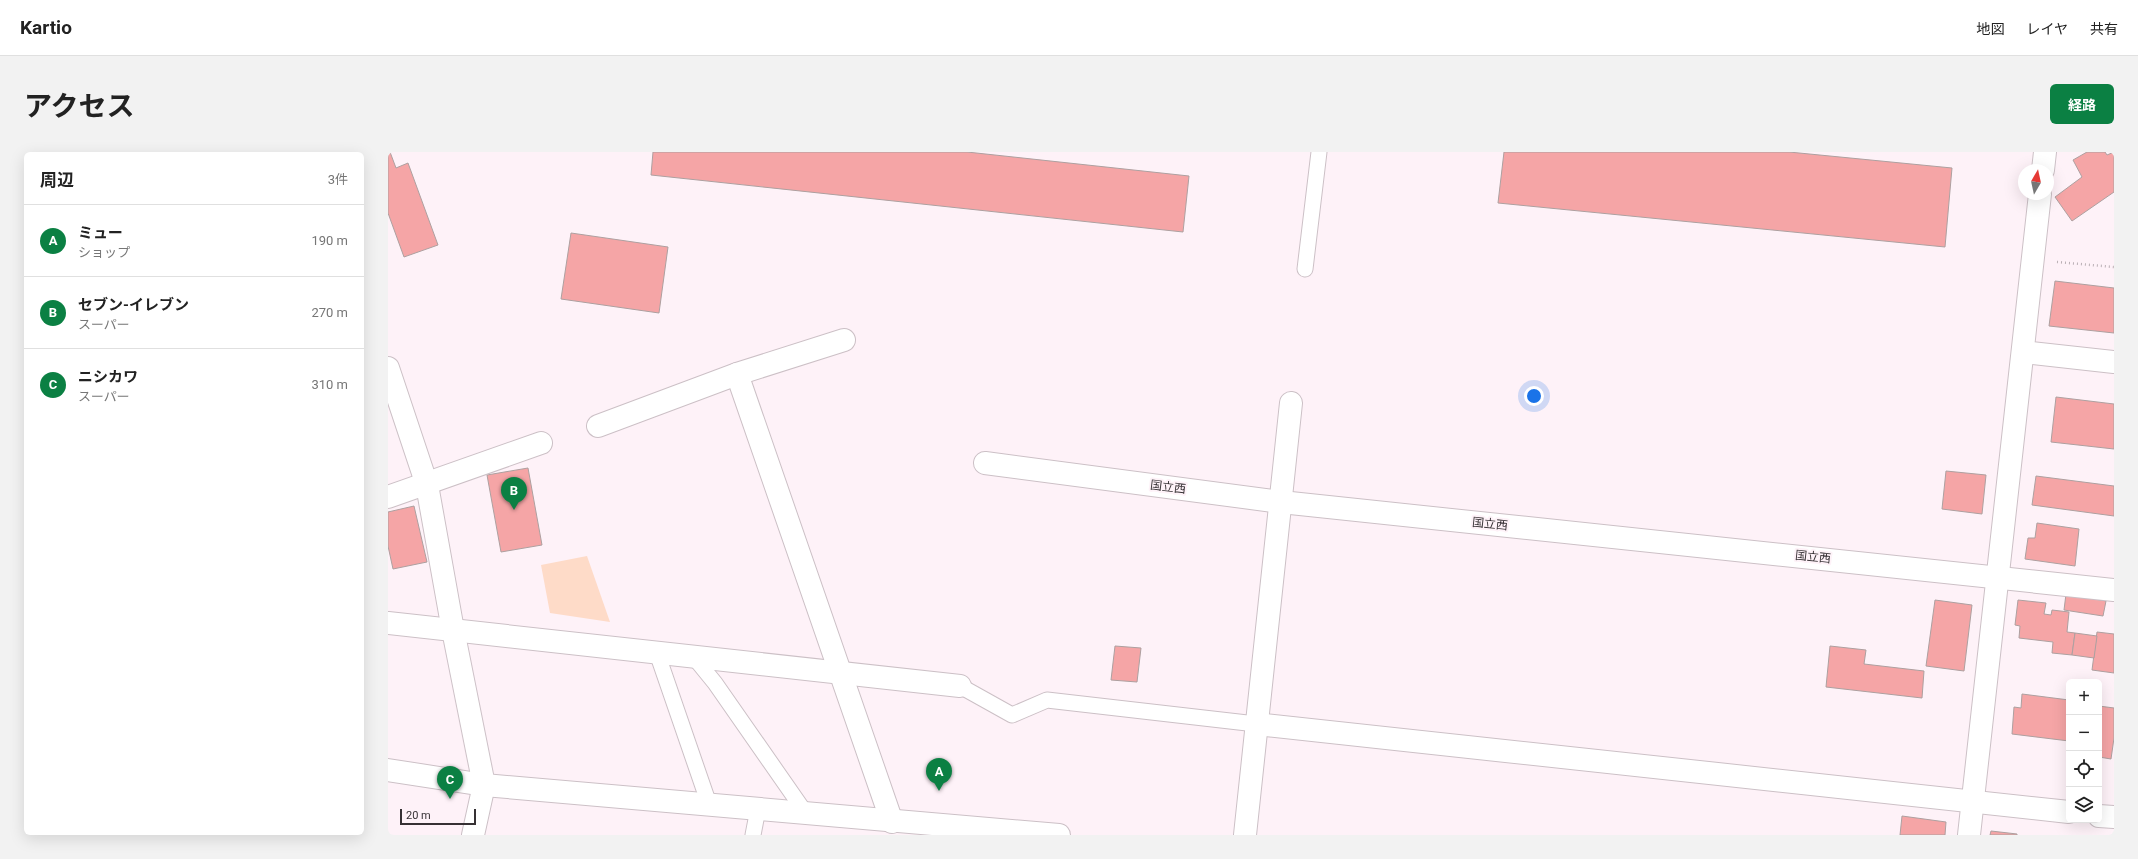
<!DOCTYPE html>
<html lang="ja">
<meta charset="utf-8">
<style>
:root{--surface:#fff;--page:#f2f2f2;--text:#222;--muted:#767676;--line:#e0e0e0;--accent:#0b8043}
body{margin:0;font-family:Roboto,"Noto Sans JP",sans-serif;background:var(--page);color:var(--text)}
.controls{position:absolute;right:12px;bottom:12px;display:grid;overflow:hidden;border-radius:6px;box-shadow:0 4px 16px #0002}
.controls button{width:36px;height:36px;display:grid;place-items:center;padding:0;border:0;border-bottom:1px solid var(--line);background:var(--surface);color:var(--text);font:20px sans-serif}
.compass{position:absolute;left:1630px;top:12px;width:36px;height:36px;border-radius:50%;background:var(--surface);box-shadow:0 4px 16px #0002;rotate:9deg}
.scale{position:absolute;left:12px;bottom:10px;width:76px;box-sizing:border-box;padding-left:4px;border:2px solid #363134;border-top:0;font-size:11px;line-height:14px;white-space:nowrap;color:#363134;-webkit-text-stroke:3px #fef2f8;paint-order:stroke}
.you{position:absolute;left:1146px;top:244px;width:14px;height:14px;margin:-10px;border:3px solid #fff;border-radius:50%;background:#1a73e8;box-shadow:0 0 0 6px #1a73e833}
.badge{display:grid;place-items:center;width:26px;height:26px;border-radius:50%;background:var(--accent);color:#fff;font-size:13px;font-weight:700}
.pin{position:absolute;translate:-50% -33px;filter:drop-shadow(0 1px 2px #0008)}
.pin::after{content:'';position:absolute;top:21px;width:14px;height:12px;background:inherit;clip-path:polygon(0 0,100% 0,50% 100%)}
.list{margin:0;padding:0;list-style:none}
h2{display:flex;justify-content:space-between;align-items:center;height:52px;margin:0;padding:0 16px;font-size:17px}
h2 small{font-size:13px;font-weight:400;color:var(--muted)}
.list li{display:grid;grid-template-columns:26px 1fr auto;gap:12px;align-items:center;box-sizing:border-box;height:72px;padding:0 16px;border-top:1px solid var(--line)}
.list b{display:block;font-size:15px;white-space:nowrap}
.list p{margin:0;font-size:13px;white-space:nowrap;color:var(--muted)}
.list em{font-size:13px;font-style:normal;color:var(--muted)}
.icon{flex:none;width:22px;height:22px;fill:none;stroke:currentColor;stroke-width:2;stroke-linecap:round;stroke-linejoin:round}
.map{position:relative;flex:none;width:1726px;height:683px;overflow:hidden;border-radius:6px}
header{display:flex;align-items:center;gap:24px;box-sizing:border-box;height:56px;padding:0 20px;background:var(--surface);border-bottom:1px solid var(--line)}
header strong{font-size:19px}
nav{display:flex;gap:22px;margin-inline-start:auto;font-size:14px}
.intro{display:flex;align-items:center;justify-content:space-between;box-sizing:border-box;height:96px;padding:0 24px}
h1{margin:0;font-size:28px}
.button{padding:10px 18px;border-radius:6px;background:var(--accent);color:#fff;font-size:14px;font-weight:700}
main{display:flex;gap:24px;padding:0 24px}
aside{flex:1;background:var(--surface);border-radius:6px;box-shadow:0 4px 16px #0002}
.map>svg:first-child{display:block}
</style>
<header>
<strong>Kartio</strong>
<nav><a>地図</a><a>レイヤ</a><a>共有</a></nav>
</header>
<div class="intro"><h1>アクセス</h1><a class="button">経路</a></div>
<main>
<aside>
<h2>周辺<small>3件</small></h2>
<ul class="list">
<li><span class="badge">A</span><div><b>ミュー</b><p>ショップ</p></div><em>190 m</em></li>
<li><span class="badge">B</span><div><b>セブン-イレブン</b><p>スーパー</p></div><em>270 m</em></li>
<li><span class="badge">C</span><div><b>ニシカワ</b><p>スーパー</p></div><em>310 m</em></li>
</ul>
</aside>
<div class="map">
<svg width="1726" height="683" viewBox="0 0 1726 683">
<rect width="100%" height="100%" fill="#fef2f8"/>
<polygon fill="#fedbc8" points="199,404 222,470 162,461 153,413"/>
<g fill="#f5a5a6" stroke="#ada0a0">
<polygon points="0,0 2,0 8,16 20,11 50,93 16,105 0,61"/>
<polygon points="265,0 579,0 801,24 795,80 263,23"/>
<polygon points="1116,0 1401,0 1564,16 1557,95 1110,51"/>
<polygon points="1699,0 1717,0 1719,3 1726,0 1726,40 1684,69 1667,45 1694,25 1685,8"/>
<polygon points="183,81 280,95 271,161 173,147"/>
<polygon points="1667,129 1726,136 1726,181 1661,174"/>
<polygon points="1668,245 1726,252 1726,297 1663,290"/>
<polygon points="140,316 154,393 113,400 99,323"/>
<polygon points="1558,319 1598,323 1594,362 1554,357"/>
<polygon points="1648,324 1726,334 1726,364 1644,353"/>
<polygon points="26,354 39,410 5,417 0,394 0,360"/>
<polygon points="1649,371 1691,377 1687,414 1637,407 1640,386 1647,386"/>
<polygon points="1678,442 1718,449 1715,464 1676,458"/>
<polygon points="1547,448 1584,453 1576,519 1538,514"/>
<polygon points="1630,448 1658,451 1656,462 1663,463 1664,458 1681,460 1679,480 1687,481 1684,503 1664,501 1665,490 1631,486 1632,474 1627,473"/>
<polygon points="1709,480 1726,482 1726,521 1704,518"/>
<polygon points="1687,481 1709,484 1706,506 1684,503"/>
<polygon points="727,494 753,496 749,530 723,528"/>
<polygon points="1442,494 1478,498 1476,512 1536,519 1534,546 1438,535"/>
<polygon points="1634,542 1681,548 1681,589 1624,582 1626,555 1633,556"/>
<polygon points="1711,554 1726,556 1726,586 1723,607 1711,605"/>
<polygon points="1514,664 1558,670 1557,683 1512,683"/>
<polygon points="1603,679 1629,682 1629,683 1602,683"/>
</g>
<g fill="none" stroke-linecap="round" stroke-linejoin="round">
<defs>
<g id="service">
<polyline points="917,117 931,0"/>
<polyline points="269,501 321,652"/>
<polyline points="305,504 327,531 419,663"/>
<polyline points="572,534 624,563 659,548 868,572"/>
<polyline points="365,683 370,657"/>
</g>
<g id="minor">
<polyline points="1635,200 1726,210"/>
<polyline points="0,216 39,333 65,478"/>
<polyline points="349,222 504,670"/>
<polyline points="210,274 349,222 456,188"/>
<polyline points="597,311 893,350 1726,438"/>
<polyline points="0,345 153,291"/>
<polyline points="868,572 1681,660"/>
<polyline points="0,618 96,633 671,683"/>
<polyline points="1711,664 1726,665"/>
<polyline points="85,683 96,633"/>
<polyline points="857,683 903,251"/>
</g>
<g id="tertiary">
<polyline points="1655,18 1657,0"/>
<polyline points="0,471 572,534"/>
<polyline points="65,478 96,633"/>
<polyline points="1581,683 1652,42"/>
</g>
</defs>
<use href="#service" stroke="#ccc0c6" stroke-width="17"/>
<use href="#minor" stroke="#ccc0c6" stroke-width="24"/>
<use href="#tertiary" stroke="#ccc0c6" stroke-width="24"/>
<polyline stroke="#bab0b5" stroke-width="2.5" stroke-dasharray="1 3" stroke-linecap="butt" points="1669,110 1726,115"/>
<use href="#service" stroke="#fff" stroke-width="15"/>
<use href="#minor" stroke="#fff" stroke-width="22"/>
<use href="#tertiary" stroke="#fff" stroke-width="22"/>
</g>
<g text-anchor="middle" dominant-baseline="central" stroke-width="4" stroke-linejoin="round" paint-order="stroke">
<g font-size="12" fill="#363134" stroke="#fef2f8">
<text transform="translate(780 335) rotate(7)">国立西</text>
<text transform="translate(1102 372) rotate(6)">国立西</text>
<text transform="translate(1425 405) rotate(6)">国立西</text>
</g>
</g>
</svg>
<div class="controls">
<button>+</button>
<button>−</button>
<button><svg class="icon" aria-label="locate" viewBox="0 0 24 24"><circle cx="12" cy="12" r="6"/><path d="M12 2v4M12 18v4M2 12h4M18 12h4"/></svg></button>
<button><svg class="icon" aria-label="layers" viewBox="0 0 24 24"><path d="M12 4l9 5-9 5-9-5zM3 14l9 5 9-5"/></svg></button>
</div>
<svg class="compass" viewBox="-18 -18 36 36"><path d="M0-13l5 13h-10z" fill="#e53935"/><path d="M0 13l5-13h-10z" fill="#767676"/></svg>
<div class="scale">20 m</div>
<div class="you"></div>
<div class="pin badge" style="left:551px;top:639px">A</div>
<div class="pin badge" style="left:126px;top:358px">B</div>
<div class="pin badge" style="left:62px;top:647px">C</div>
</div>
</main>
